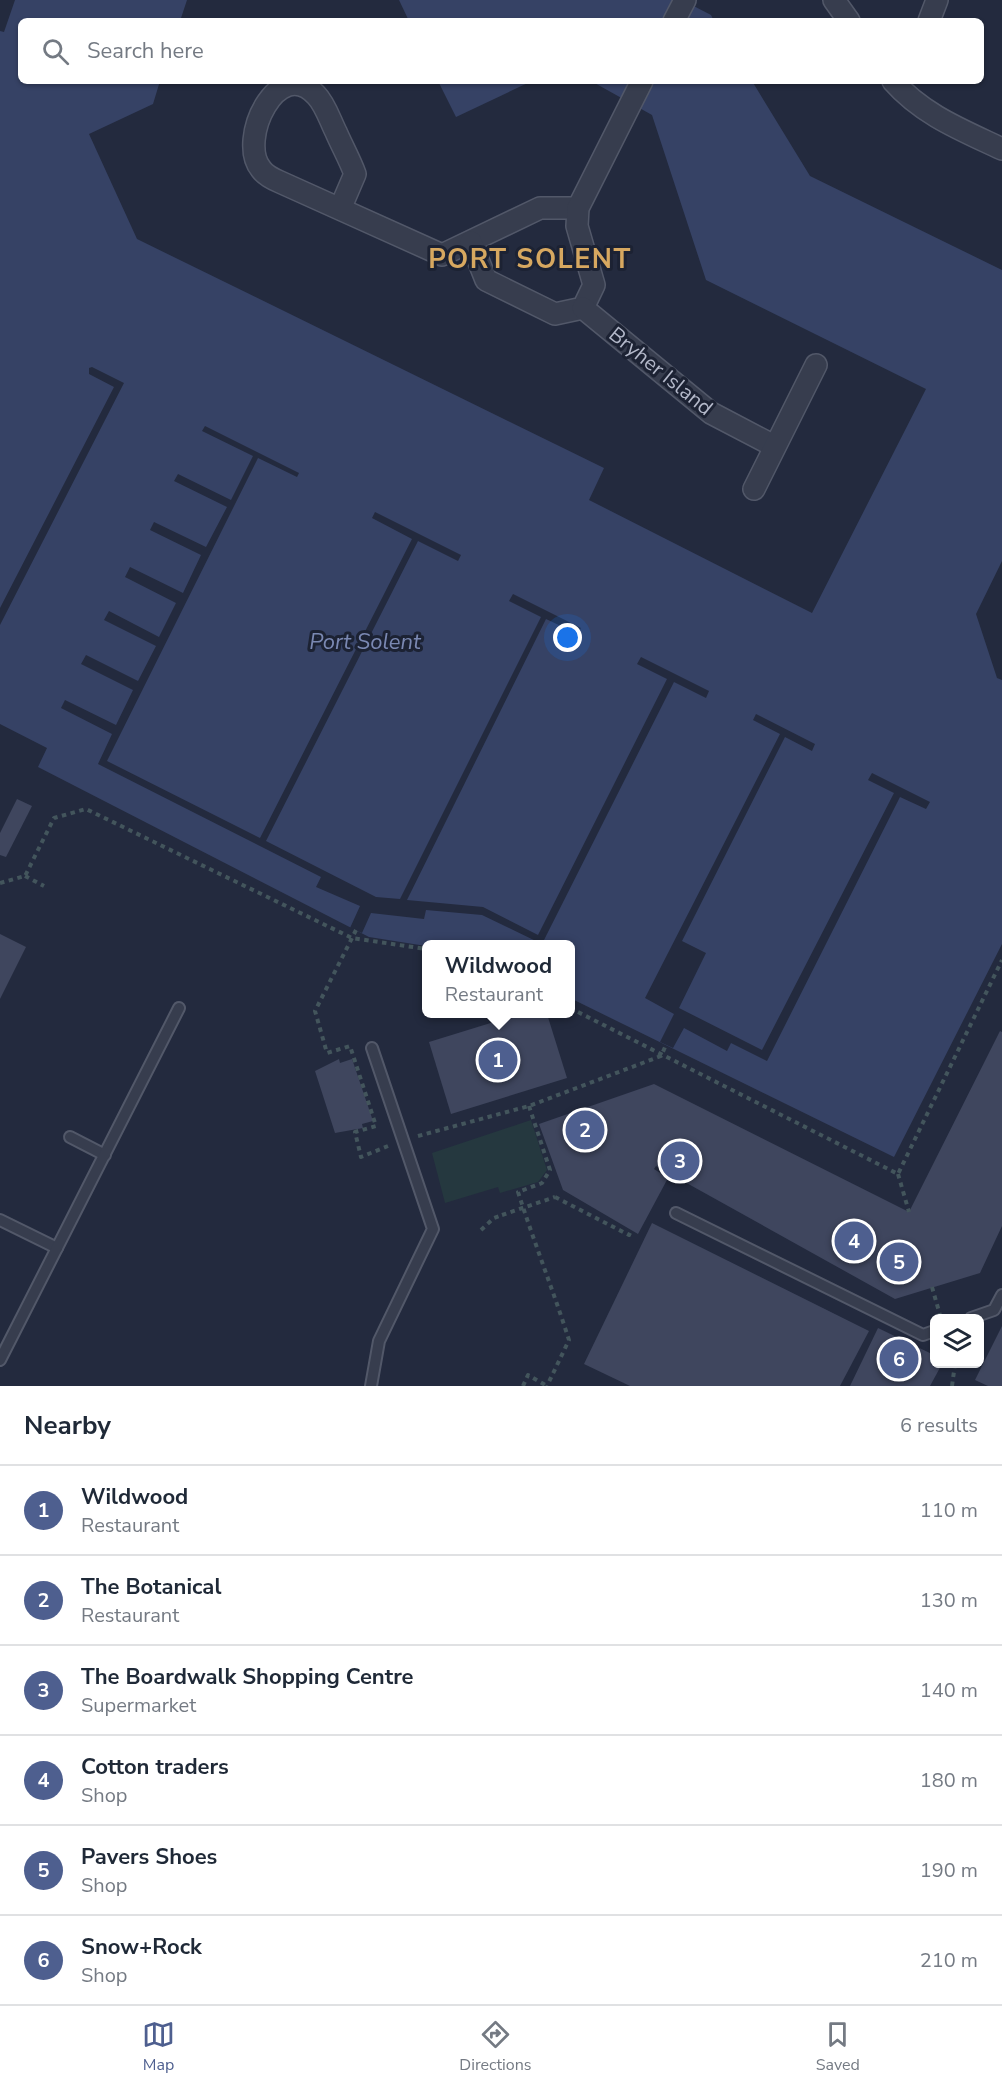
<!DOCTYPE html>
<style>
:root{--surface:#fff;--page:#f2f2f3;--text:#1f2937;--muted:#747a83;--line:#e0e1e3;--accent:#4e5f8f}
body{margin:0;font-family:"Nunito Sans",sans-serif;background:var(--page);color:var(--text)}
.controls{position:absolute;right:18px;bottom:18px;display:grid;overflow:hidden;border-radius:9px;box-shadow:0 2px 4px #0004}
.controls button{width:54px;height:54px;display:grid;place-items:center;padding:0;border:0;border-bottom:2px solid var(--line);background:var(--surface);color:var(--text);font:30px sans-serif}
.you{position:absolute;left:568px;top:638px;width:21px;height:21px;margin:-15px;border:4px solid #fff;border-radius:50%;background:#1a73e8;box-shadow:0 0 0 9px #1a73e833}
.badge{display:grid;place-items:center;width:39px;height:39px;border-radius:50%;background:var(--accent);color:#fff;font-size:20px;font-weight:700}
.pin{position:absolute;translate:-50% -50%;border:3px solid #fff;box-shadow:0 2px 6px #0006}
.popup{position:absolute;left:422px;top:940px;width:153px;height:78px;box-sizing:border-box;display:grid;place-content:center;border-radius:9px;background:var(--surface);filter:drop-shadow(0 2px 4px #0005);font-size:20px;white-space:nowrap;color:var(--muted)}
.popup b{font-size:22px;color:var(--text)}
.popup::after{content:'';position:absolute;left:50%;top:100%;margin-left:-12px;border:12px solid transparent;border-top-color:var(--surface)}
.list{margin:0;padding:0;list-style:none}
h2{display:flex;justify-content:space-between;align-items:center;height:78px;margin:0;padding:0 24px;font-size:26px}
h2 small{font-size:20px;font-weight:400;color:var(--muted)}
.list li{display:grid;grid-template-columns:39px 1fr auto;gap:18px;align-items:center;box-sizing:border-box;height:90px;padding:0 24px;border-top:2px solid var(--line)}
.list b{display:block;font-size:22px;white-space:nowrap}
.list p{margin:0;font-size:20px;white-space:nowrap;color:var(--muted)}
.list em{font-size:20px;font-style:normal;color:var(--muted)}
.icon{flex:none;width:33px;height:33px;fill:none;stroke:currentColor;stroke-width:2;stroke-linecap:round;stroke-linejoin:round}
.map{position:relative;flex:none;width:1002px;height:1386px;overflow:hidden}
.search{position:absolute;background:var(--surface);box-shadow:0 2px 4px #0004;left:18px;right:18px;top:18px;height:66px;display:flex;align-items:center;gap:15px;box-sizing:border-box;padding:0 21px;border-radius:9px;color:var(--muted);font-size:22px}
.sheet{height:618px;background:var(--surface)}
nav{display:flex;justify-content:space-around;align-items:center;box-sizing:border-box;height:84px;border-top:2px solid var(--line);background:var(--surface);font-size:16px;color:var(--muted)}
nav a{display:grid;justify-items:center;gap:3px}
nav .on{color:var(--accent)}
.map>svg:first-child{display:block}
</style>
<div class="map">
<svg width="1002" height="1386" viewBox="0 0 1002 1386">
<rect width="100%" height="100%" fill="#232a3e"/>
<polygon fill="#25383f" points="531,1120 547,1170 538,1182 500,1193 498,1187 445,1203 432,1153"/>
<g fill="#364265">
<polygon points="15,0 187,0 180,21 21,21 21,81 160,81 153,104 89,134 137,239 604,468 589,500 812,613 926,389 706,280 652,115 591,81 752,81 810,176 1002,270 1002,561 976,614 997,678 1002,680 1002,944 894,1157 570,998 570,944 426,946 369,937 38,767 47,748 0,724 0,31 4,32"/>
<polygon points="399,0 682,0 711,15 714,21 409,21"/>
<polygon points="438,81 532,81 456,117"/>
</g>
<g fill="#232a3e">
<polygon points="92,367 124,383 0,625 0,608 114,387 89,374 89,368"/>
<polygon points="205,426 299,473 297,477 258,458 107,761 260,838 412,539 372,518 375,512 461,555 458,561 418,541 266,841 376,897 400,899 541,617 509,601 513,594 581,628 578,634 546,619 407,900 483,907 538,935 667,679 637,664 641,657 709,691 706,698 674,682 542,944 482,915 426,910 424,919 371,913 362,933 350,928 360,906 316,887 321,877 98,764 112,734 61,708 65,700 116,725 133,690 81,664 86,655 138,681 156,646 104,620 109,611 159,637 176,603 125,577 130,567 183,593 201,555 150,530 154,522 206,547 227,507 174,481 178,474 231,500 253,456 202,431"/>
<polygon points="756,714 815,744 812,751 785,737 682,941 706,953 679,1008 762,1050 894,793 868,780 872,773 930,802 926,809 900,797 767,1061 731,1043 727,1051 684,1028 673,1048 660,1042 674,1014 645,998 780,734 753,720"/>
</g>
<g fill="#3f465e">
<polygon points="17,799 32,806 6,857 0,855 0,833"/>
<polygon points="0,934 26,947 0,999"/>
<polygon points="520,1014 547,1014 567,1078 451,1114 429,1042"/>
<polygon points="1000,1031 1002,1032 1002,1226 980,1273 895,1299 656,1166 654,1169 668,1178 638,1234 563,1190 539,1124 654,1084 909,1212"/>
<polygon points="339,1059 340,1063 352,1059 373,1121 362,1124 363,1128 335,1133 315,1071"/>
<polygon points="652,1223 869,1331 840,1386 630,1386 584,1364"/>
<polygon points="1002,1326 1002,1386 988,1386 975,1380"/>
<polygon points="878,1328 934,1355 934,1364 942,1364 930,1386 850,1386"/>
</g>
<g fill="none" stroke-linecap="round" stroke-linejoin="round">
<defs>
<g id="lane">
<polyline points="70,1137 105,1155"/>
<polyline points="676,1213 923,1335 934,1331"/>
<polyline points="0,1220 57,1248"/>
<polyline points="971,1318 994,1310 1002,1295"/>
<polyline points="0,1360 179,1008"/>
<polyline points="371,1386 379,1341 433,1229 372,1048"/>
</g>
<g id="street">
<polyline points="834,0 849,21"/>
<polyline points="674,21 685,0"/>
<polyline points="929,21 937,0"/>
<path d="M893 81C923 115 962 130 1002 149"/>
<path d="M340 209 355 174C350 160 342 146 336 132 330 120 325 104 316 95 278 54 237 140 261 169 265 175 273 179 280 182L442 255 540 208H578"/>
<polyline points="471,242 486,280 555,314 583,308 594,285 577,226 578,208 642,81"/>
<polyline points="583,308 711,413 774,446"/>
<polyline points="754,489 816,365"/>
</g>
</defs>
<use href="#lane" stroke="#525869" stroke-width="14"/>
<use href="#street" stroke="#525869" stroke-width="24"/>
<g stroke="#43555c" stroke-width="4" stroke-dasharray="4.5 4.5" stroke-linecap="butt">
<polyline points="25,876 44,886"/>
<polyline points="0,883 25,876 54,818 86,809 352,938 426,949"/>
<polyline points="356,930 315,1011 327,1053 350,1046 376,1126 355,1132 361,1157 388,1146"/>
<polyline points="570,1008 898,1174 1002,960"/>
<path d="M529 1106 550 1170 542 1183 518 1192C534 1242 553 1290 569 1340L547 1386"/>
<polyline points="418,1136 529,1106 661,1056 666,1045"/>
<polyline points="898,1174 909,1212"/>
<polyline points="555,1197 629,1235 631,1231"/>
<polyline points="481,1230 494,1218 502,1215"/>
<polyline points="932,1287 940,1315"/>
<polyline points="523,1386 528,1375 547,1386"/>
<polyline points="952,1386 955,1364"/>
</g>
<use href="#lane" stroke="#373d4e" stroke-width="10"/>
<use href="#street" stroke="#373d4e" stroke-width="21"/>
<polyline stroke="#43555c" stroke-width="4" stroke-dasharray="4.5 4.5" stroke-linecap="butt" points="502,1215 555,1197"/>
</g>
<g text-anchor="middle" dominant-baseline="central" stroke-width="6" stroke-linejoin="round" paint-order="stroke">
<g font-size="21" fill="#b3b8c9" stroke="#1c2233">
<text transform="translate(661 371) rotate(39)">Bryher Island</text>
</g>
<g font-size="22" font-style="italic" fill="#7a88b2" stroke="#1c2233">
<text x="365" y="642">Port Solent</text>
</g>
<g font-size="27" font-weight="bold" letter-spacing="1.5" fill="#d7a860" stroke="#1c2233">
<text x="530" y="259">PORT SOLENT</text>
</g>
</g>
</svg>
<div class="controls">
<button><svg class="icon" aria-label="layers" viewBox="0 0 24 24"><path d="M12 4l9 5-9 5-9-5zM3 14l9 5 9-5"/></svg></button>
</div>
<div class="you"></div>
<div class="pin badge" style="left:498px;top:1060px">1</div>
<div class="popup"><b>Wildwood</b>Restaurant</div>
<div class="pin badge" style="left:585px;top:1130px">2</div>
<div class="pin badge" style="left:680px;top:1161px">3</div>
<div class="pin badge" style="left:854px;top:1241px">4</div>
<div class="pin badge" style="left:899px;top:1262px">5</div>
<div class="pin badge" style="left:899px;top:1359px">6</div>
<div class="search"><svg class="icon" aria-label="search" viewBox="0 0 24 24"><circle cx="10" cy="10" r="6"/><path d="M15 15l6 6"/></svg>Search here</div>
</div>
<section class="sheet">
<h2>Nearby<small>6 results</small></h2>
<ul class="list">
<li><span class="badge">1</span><div><b>Wildwood</b><p>Restaurant</p></div><em>110 m</em></li>
<li><span class="badge">2</span><div><b>The Botanical</b><p>Restaurant</p></div><em>130 m</em></li>
<li><span class="badge">3</span><div><b>The Boardwalk Shopping Centre</b><p>Supermarket</p></div><em>140 m</em></li>
<li><span class="badge">4</span><div><b>Cotton traders</b><p>Shop</p></div><em>180 m</em></li>
<li><span class="badge">5</span><div><b>Pavers Shoes</b><p>Shop</p></div><em>190 m</em></li>
<li><span class="badge">6</span><div><b>Snow+Rock</b><p>Shop</p></div><em>210 m</em></li>
</ul>
</section>
<nav>
<a class="on"><svg class="icon" aria-label="map" viewBox="0 0 24 24"><path d="M3 6l6-2 6 2 6-2v14l-6 2-6-2-6 2zM9 4v14M15 6v14"/></svg>Map</a>
<a><svg class="icon" aria-label="directions" viewBox="0 0 24 24"><path d="M12 3l9 9-9 9-9-9zM9 14v-3h6M13 9l2 2-2 2"/></svg>Directions</a>
<a><svg class="icon" aria-label="saved" viewBox="0 0 24 24"><path d="M7 4h10v16l-5-4-5 4z"/></svg>Saved</a>
</nav>
